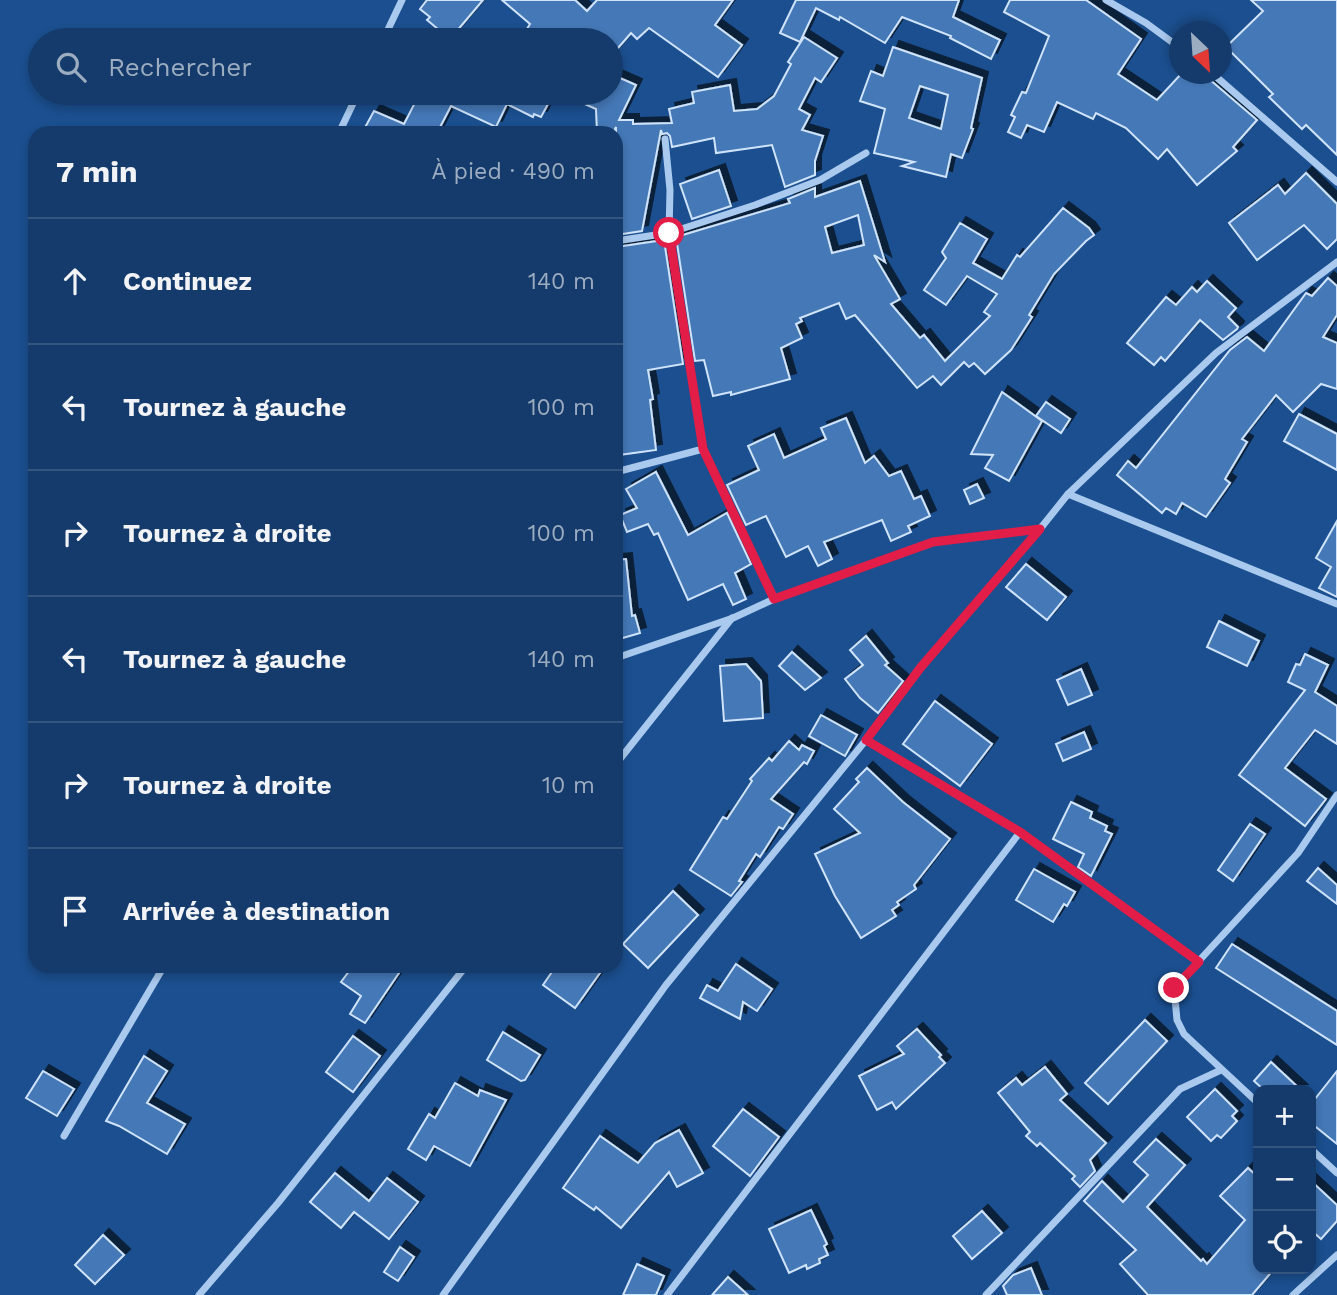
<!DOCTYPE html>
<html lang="fr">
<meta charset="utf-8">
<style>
:root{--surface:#143b6b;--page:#214673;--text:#f1f3f6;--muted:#9dadc1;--line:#33557e}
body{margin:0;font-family:"Work Sans",sans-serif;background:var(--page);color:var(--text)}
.controls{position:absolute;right:21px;bottom:21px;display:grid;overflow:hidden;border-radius:14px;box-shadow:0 4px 10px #0003}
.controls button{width:63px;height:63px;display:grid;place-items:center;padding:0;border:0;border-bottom:2px solid var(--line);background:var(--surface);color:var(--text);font:35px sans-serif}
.compass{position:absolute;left:1169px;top:21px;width:63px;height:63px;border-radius:50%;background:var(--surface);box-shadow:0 4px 10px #0003;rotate:155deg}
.stop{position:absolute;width:21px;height:21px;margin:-16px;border:5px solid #e11d48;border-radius:50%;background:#fff}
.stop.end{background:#e11d48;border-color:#fff;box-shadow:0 2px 7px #0008}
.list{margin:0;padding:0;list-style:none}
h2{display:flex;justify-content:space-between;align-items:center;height:91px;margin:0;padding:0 28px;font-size:30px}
h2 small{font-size:23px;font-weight:400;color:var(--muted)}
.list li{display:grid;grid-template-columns:46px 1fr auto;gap:21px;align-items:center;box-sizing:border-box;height:126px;padding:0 28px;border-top:2px solid var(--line)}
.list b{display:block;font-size:26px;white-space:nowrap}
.list em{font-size:23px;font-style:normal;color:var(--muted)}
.icon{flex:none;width:38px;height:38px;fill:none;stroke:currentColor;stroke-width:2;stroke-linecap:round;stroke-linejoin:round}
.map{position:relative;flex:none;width:1337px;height:1295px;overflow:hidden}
.search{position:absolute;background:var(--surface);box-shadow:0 4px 10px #0003;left:28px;top:28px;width:595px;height:77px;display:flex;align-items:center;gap:18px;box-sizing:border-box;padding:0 24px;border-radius:38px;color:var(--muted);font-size:26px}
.panel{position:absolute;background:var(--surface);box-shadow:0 4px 10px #0003;left:28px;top:126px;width:595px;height:847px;border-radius:21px}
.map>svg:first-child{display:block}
</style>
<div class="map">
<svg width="1337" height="1295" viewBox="0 0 1337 1295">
<defs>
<filter id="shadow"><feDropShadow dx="6" dy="-6" stdDeviation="0" flood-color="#0009"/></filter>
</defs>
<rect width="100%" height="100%" fill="#1b4f8f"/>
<g fill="#4478b7" stroke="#cfe3fa" stroke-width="2" fill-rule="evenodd" filter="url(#shadow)">
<polygon points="427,0 483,0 450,39 427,20 430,17 420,9"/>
<polygon points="502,0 575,0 587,11 597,0 733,0 715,25 742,45 718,77 649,28 637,39 631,33 611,56 611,40 520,40 530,24"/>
<polygon points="796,0 959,0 953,17 1000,40 991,59 950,38 951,36 902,17 885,43 840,17 839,20 816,8 800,42 780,33"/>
<polygon points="1010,0 1086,0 1141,39 1118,74 1157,100 1181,74 1207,74 1209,79 1257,120 1233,147 1237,151 1197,185 1167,149 1158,159 1126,128 1096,113 1093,119 1057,102 1044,132 1027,125 1021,138 1008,132 1015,117 1011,115 1022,92 1026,93 1049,36 1004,12"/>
<polygon points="1251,0 1337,0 1337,155 1306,125 1302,129 1269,97 1273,94 1226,47 1263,11"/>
<polygon points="804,37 837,58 821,82 815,78 799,109 810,115 802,130 823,136 815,161 815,175 785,187 772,145 716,153 714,138 672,147 670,136 667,133 662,134 661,130 642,231 616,235 616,127 613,133 597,133 596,109 560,93 611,93 611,74 636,85 619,120 633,120 633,124 672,123 669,109 694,103 692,92 730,85 734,111 757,109 774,96 791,64 788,62"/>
<path d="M893 47 982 78 971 128 973 129 962 158 951 154 946 177 902 166 914 162 874 153 885 109 860 101 871 71 883 76ZM920 86 948 95 941 129 909 118Z"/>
<polygon points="420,93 554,93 541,117 534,114 533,117 507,104 496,127 451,106 437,133 362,133 374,111 404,124"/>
<polygon points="719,170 731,206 692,219 680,184"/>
<polygon points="1306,173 1337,204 1337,239 1327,249 1304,225 1257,260 1229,223 1278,185 1285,194"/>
<path d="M860 181 885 262 874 255 900 299 891 304 920 338 924 335 945 361 990 316 984 312 997 294 967 276 946 305 924 290 946 258 942 252 960 223 987 239 973 263 1002 279 1017 255 1020 257 1063 208 1089 228 1094 235 1086 241 1054 274 1029 315 1032 317 1011 350 985 374 974 363 969 367 964 362 941 385 933 376 917 388 855 315 846 319 839 303 800 318 802 321 796 324 802 338 781 348 790 379 731 395V392L713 396 704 360 695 361 676 237 790 203 788 199 815 188V197ZM858 215 864 245 832 253 825 227Z"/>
<polygon points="664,240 683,364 648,370 653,399 650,400 656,450 619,455 616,428 616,247"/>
<polygon points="1328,278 1337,286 1337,315 1323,337 1337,343 1337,389 1321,384 1293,412 1276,395 1242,439 1247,442 1225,479 1230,483 1206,517 1182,503 1176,514 1166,508 1162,513 1117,475 1128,461 1136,468 1230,350 1247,337 1264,351 1306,293 1312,296"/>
<polygon points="1207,281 1236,308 1228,317 1238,327 1237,329 1223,340 1200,320 1165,361 1161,357 1154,365 1127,343 1166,297 1176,305 1192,287 1197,292"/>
<polygon points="1002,392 1042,421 1009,481 985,468 993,455 971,454"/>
<polygon points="1046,402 1070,419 1061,433 1036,416"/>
<polygon points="1299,414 1337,434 1337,470 1284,441"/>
<polygon points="846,418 865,463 874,456 889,476 901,471 914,499 921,496 930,516 908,526 911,532 891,541 882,520 824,542 832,559 818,566 808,546 786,557 766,516 746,525 727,485 759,470 748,446 774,434 784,458 826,439 821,428"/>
<polygon points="656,472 688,535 727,513 751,564 735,573 746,599 733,605 723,584 688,600 658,533 654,535 648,524 627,532 620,515 637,508 626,489"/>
<polygon points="977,484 984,498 970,504 964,490"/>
<polygon points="1337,521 1337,597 1319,588 1331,567 1316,558"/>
<polygon points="626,559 632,616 635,615 640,633 616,640 616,560"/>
<polygon points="1026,564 1066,597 1047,620 1006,587"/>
<polygon points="1219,621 1259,641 1247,666 1207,647"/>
<polygon points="866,636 888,663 885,665 903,681 878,713 860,698 845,679 863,665 850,650"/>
<polygon points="792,652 821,678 805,690 779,666"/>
<polygon points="1305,654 1328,665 1315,692 1337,706 1337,744 1315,730 1285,768 1326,799 1305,826 1239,775 1305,690 1288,682 1296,664 1300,665"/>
<polygon points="746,664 761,681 763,718 724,721 720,666"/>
<polygon points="1081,669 1092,695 1068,705 1057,680"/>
<polygon points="935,701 992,744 960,786 903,744"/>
<polygon points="821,715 857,735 845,756 809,736"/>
<polygon points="1084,732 1091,749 1063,761 1056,744"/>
<polygon points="789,741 799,750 802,745 814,751 807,764 804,762 771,799 793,814 783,829 779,827 760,857 756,854 739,881 742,882 731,896 690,870 723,817 727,819 752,781 750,779 769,758 772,761"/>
<polygon points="867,768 903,802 950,839 914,885 916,889 897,902 899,905 892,910 896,916 861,938 835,896 815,854 860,833 834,809 859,782 856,779"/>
<polygon points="1071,802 1092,812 1090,818 1107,826 1105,831 1112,834 1091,876 1078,867 1084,854 1053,839"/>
<polygon points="1250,824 1265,834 1233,881 1218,870"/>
<polygon points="1318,868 1337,885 1337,904 1307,881"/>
<polygon points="1034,869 1075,892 1067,906 1064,904 1053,922 1016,900"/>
<polygon points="673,891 698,915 648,968 623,944"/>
<polygon points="1232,944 1337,1011 1337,1045 1216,968"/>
<polygon points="736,964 772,989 757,1011 743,1002 740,1019 700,998 707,985 718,991"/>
<polygon points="353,966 390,966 399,973 365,1023 350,1014 361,996 341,982"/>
<polygon points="556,966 605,966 575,1008 543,985"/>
<polygon points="1145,1020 1167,1041 1108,1104 1085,1083"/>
<polygon points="917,1029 941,1055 939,1057 945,1063 896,1109 892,1102 877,1110 859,1076 904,1054 897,1046"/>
<polygon points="503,1032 540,1055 525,1080 521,1081 487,1060"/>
<polygon points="353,1036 380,1056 353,1092 326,1072"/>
<polygon points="144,1056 167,1071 147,1103 185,1124 167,1154 119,1126 106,1121"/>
<polygon points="1271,1062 1301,1090 1264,1090 1254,1081"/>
<polygon points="1045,1067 1067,1094 1060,1100 1106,1143 1090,1160 1095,1171 1080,1187 1072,1179 1075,1176 1040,1143 1037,1146 1026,1136 1030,1132 998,1093 1016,1078 1022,1085"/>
<polygon points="43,1071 74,1089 57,1116 26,1098"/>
<polygon points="1337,1071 1337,1144 1311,1123 1311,1104"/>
<polygon points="455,1083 478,1096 480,1090 506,1100 470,1166 434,1146 426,1160 408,1149 429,1114 435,1118"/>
<polygon points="1215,1089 1237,1111 1232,1116 1237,1121 1221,1138 1217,1135 1211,1141 1187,1117"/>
<polygon points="743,1109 779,1137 750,1176 713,1146"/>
<polygon points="679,1130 703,1173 677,1187 669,1172 621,1228 596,1207 594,1210 563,1188 600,1136 638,1163 655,1143"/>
<polygon points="1156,1139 1185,1165 1147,1207 1201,1261 1203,1259 1207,1264 1245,1220 1220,1196 1248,1168 1258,1177 1258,1269 1274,1269 1252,1295 1148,1295 1120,1264 1136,1250 1084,1201 1102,1181 1123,1202 1148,1175 1134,1162"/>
<polygon points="335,1173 369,1201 387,1178 418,1202 389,1239 354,1212 341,1228 310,1202"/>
<polygon points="1311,1181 1337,1205 1337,1221 1321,1239 1311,1230"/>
<polygon points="811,1210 827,1244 824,1246 828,1255 819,1259 820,1263 807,1269 806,1265 789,1273 769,1229"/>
<polygon points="982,1211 1002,1233 972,1259 953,1236"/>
<polygon points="103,1235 124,1255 95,1284 75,1265"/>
<polygon points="400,1247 414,1257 398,1281 384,1272"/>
<polygon points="637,1264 664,1276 656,1295 623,1295"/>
<polygon points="1031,1268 1042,1295 1007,1295 1003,1286 1013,1275"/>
<polygon points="728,1277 748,1295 712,1295"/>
</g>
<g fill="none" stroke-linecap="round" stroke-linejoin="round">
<g stroke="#a9c9ee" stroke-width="7">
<polyline points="1106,0 1146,23 1180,48"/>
<polyline points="383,40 402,0"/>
<polyline points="1213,74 1337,182"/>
<polyline points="339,133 358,93"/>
<polyline points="665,139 670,190 669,233 755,205 820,180 866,153"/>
<polyline points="616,241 669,233 703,449 774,599"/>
<polyline points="616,472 703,449"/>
<polyline points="1068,494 1337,604"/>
<polyline points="616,658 733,618 774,599 933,542 1040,529"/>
<polyline points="866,740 1020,832 1199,962"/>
<polyline points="616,764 732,618"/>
<polyline points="1258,1103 1184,1034 1177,1020 1174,988 1298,853 1337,795"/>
<polyline points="64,1136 164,966"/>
<polyline points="1311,1149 1337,1173"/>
<polyline points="199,1295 278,1203 466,966"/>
<polyline points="443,1295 666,985 866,740 921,667 1040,529 1068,494 1216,353 1337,262"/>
<polyline points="667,1295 1020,832"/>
<polyline points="986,1295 1180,1089 1221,1070"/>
<polyline points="1293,1295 1337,1255"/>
</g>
</g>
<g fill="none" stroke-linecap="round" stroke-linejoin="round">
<polyline stroke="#e11d48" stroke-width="9" points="669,233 703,449 774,599 933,542 1040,529 921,667 866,740 1020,832 1199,962 1174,988"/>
</g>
</svg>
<div class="controls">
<button>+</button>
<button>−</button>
<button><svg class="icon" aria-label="locate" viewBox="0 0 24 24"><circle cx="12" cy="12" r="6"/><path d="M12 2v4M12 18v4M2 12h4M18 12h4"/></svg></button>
</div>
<svg class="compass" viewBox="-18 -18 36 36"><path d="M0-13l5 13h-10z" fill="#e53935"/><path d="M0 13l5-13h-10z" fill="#9dadc1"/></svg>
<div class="stop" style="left:669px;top:233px"></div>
<div class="stop end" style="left:1174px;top:988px"></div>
<div class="search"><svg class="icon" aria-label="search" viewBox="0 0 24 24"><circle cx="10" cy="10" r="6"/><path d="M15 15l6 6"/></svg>Rechercher</div>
<section class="panel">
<h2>7 min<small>À pied · 490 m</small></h2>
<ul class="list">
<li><svg class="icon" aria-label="ahead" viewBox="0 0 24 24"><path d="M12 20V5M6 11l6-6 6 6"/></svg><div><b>Continuez</b></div><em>140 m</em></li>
<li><svg class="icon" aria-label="left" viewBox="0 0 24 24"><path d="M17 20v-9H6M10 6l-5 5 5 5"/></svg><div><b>Tournez à gauche</b></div><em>100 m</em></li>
<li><svg class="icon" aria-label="right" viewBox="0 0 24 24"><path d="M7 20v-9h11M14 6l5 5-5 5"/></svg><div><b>Tournez à droite</b></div><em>100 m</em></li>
<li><svg class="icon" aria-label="left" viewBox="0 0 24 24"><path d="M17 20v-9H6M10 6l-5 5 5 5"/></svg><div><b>Tournez à gauche</b></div><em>140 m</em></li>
<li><svg class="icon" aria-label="right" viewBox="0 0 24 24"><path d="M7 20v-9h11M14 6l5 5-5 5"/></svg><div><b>Tournez à droite</b></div><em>10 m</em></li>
<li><svg class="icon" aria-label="arrive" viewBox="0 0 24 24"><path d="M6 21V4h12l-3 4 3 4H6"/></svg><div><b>Arrivée à destination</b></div></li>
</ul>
</section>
</div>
